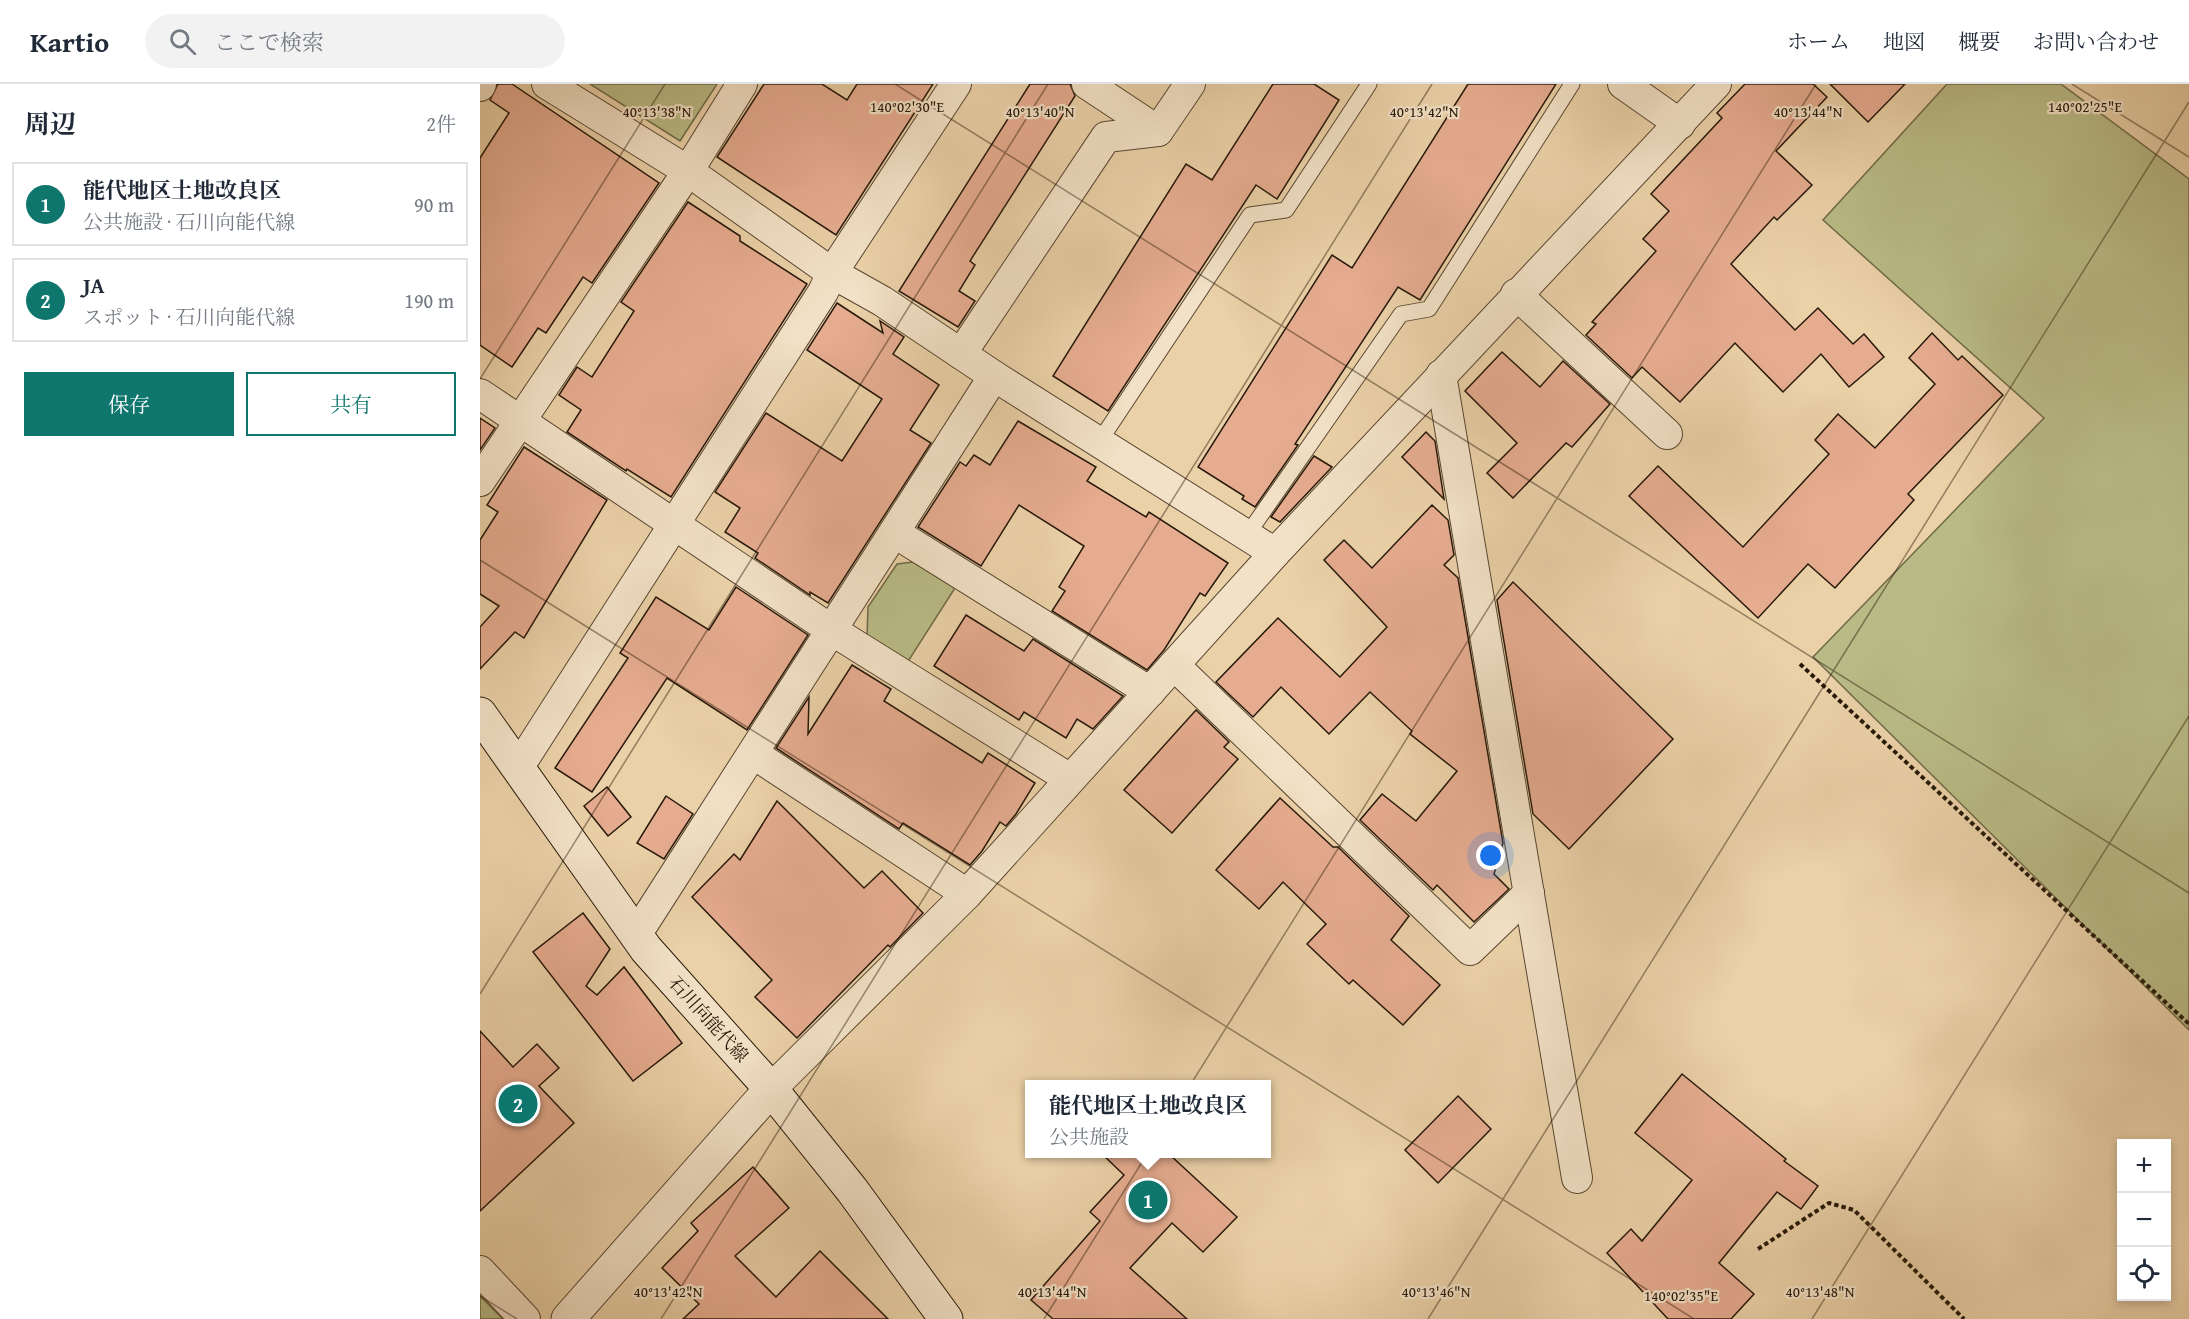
<!DOCTYPE html>
<html lang="ja">
<meta charset="utf-8">
<style>
:root{--surface:#fff;--page:#f2f2f3;--text:#1f2937;--muted:#747a83;--line:#e0e1e3;--accent:#0f766e}
body{margin:0;font-family:"Gentium Book Plus","Noto Serif JP",serif;background:var(--page);color:var(--text)}
.controls{position:absolute;right:18px;bottom:18px;display:grid;overflow:hidden;border-radius:0px;box-shadow:0 3px 9px #0003}
.controls button{width:54px;height:54px;display:grid;place-items:center;padding:0;border:0;border-bottom:2px solid var(--line);background:var(--surface);color:var(--text);font:30px sans-serif}
.you{position:absolute;left:1011px;top:772px;width:21px;height:21px;margin:-15px;border:4px solid #fff;border-radius:50%;background:#1a73e8;box-shadow:0 0 0 9px #1a73e833}
.badge{display:grid;place-items:center;width:39px;height:39px;border-radius:50%;background:var(--accent);color:#fff;font-size:20px;font-weight:700}
.pin{position:absolute;translate:-50% -50%;border:3px solid #fff;box-shadow:0 2px 6px #0006}
.popup{position:absolute;left:545px;top:996px;width:246px;height:78px;box-sizing:border-box;display:grid;place-content:center;border-radius:0px;background:var(--surface);filter:drop-shadow(0 2px 4px #0005);font-size:20px;white-space:nowrap;color:var(--muted)}
.popup b{font-size:22px;color:var(--text)}
.popup::after{content:'';position:absolute;left:50%;top:100%;margin-left:-12px;border:12px solid transparent;border-top-color:var(--surface)}
.list{margin:0;padding:0;list-style:none}
h2{display:flex;justify-content:space-between;align-items:center;height:78px;margin:0;padding:0 24px;font-size:26px}
h2 small{font-size:20px;font-weight:400;color:var(--muted)}
.list li{display:grid;grid-template-columns:39px 1fr auto;gap:18px;align-items:center;box-sizing:border-box;height:84px;margin:0 12px 12px;padding:0 12px;border:2px solid var(--line);border-radius:0px}
.list b{display:block;font-size:22px;white-space:nowrap}
.list p{margin:0;font-size:20px;white-space:nowrap;color:var(--muted)}
.list em{font-size:20px;font-style:normal;color:var(--muted)}
.actions{display:flex;gap:12px;padding:18px 24px}
.actions a{flex:1;padding:14px 0;border:2px solid var(--accent);border-radius:0px;text-align:center;font-size:21px;color:var(--accent)}
.actions .main{background:var(--accent);color:#fff}
.icon{flex:none;width:33px;height:33px;fill:none;stroke:currentColor;stroke-width:2;stroke-linecap:round;stroke-linejoin:round}
.map{position:relative;flex:none;width:1709px;height:1235px;overflow:hidden}
header{display:flex;align-items:center;gap:36px;box-sizing:border-box;height:84px;padding:0 30px;background:var(--surface);border-bottom:2px solid var(--line)}
header strong{font-size:28px}
nav{display:flex;gap:33px;margin-inline-start:auto;font-size:21px}
.search{width:420px;height:54px;background:var(--page);display:flex;align-items:center;gap:15px;box-sizing:border-box;padding:0 21px;border-radius:33px;color:var(--muted);font-size:22px}
main{display:flex}
aside{flex:1;background:var(--surface)}
.map>svg:first-child{display:block}
</style>
<header>
<strong>Kartio</strong>
<div class="search"><svg class="icon" aria-label="search" viewBox="0 0 24 24"><circle cx="10" cy="10" r="6"/><path d="M15 15l6 6"/></svg>ここで検索</div>
<nav><a>ホーム</a><a>地図</a><a>概要</a><a>お問い合わせ</a></nav>
</header>
<main>
<aside>
<h2>周辺<small>2件</small></h2>
<ul class="list">
<li><span class="badge">1</span><div><b>能代地区土地改良区</b><p>公共施設 · 石川向能代線</p></div><em>90 m</em></li>
<li><span class="badge">2</span><div><b>JA</b><p>スポット · 石川向能代線</p></div><em>190 m</em></li>
</ul>
<div class="actions"><a class="main">保存</a><a>共有</a></div>
</aside>
<div class="map">
<svg width="1709" height="1235" viewBox="0 0 1709 1235">
<rect width="100%" height="100%" fill="#ebd1a8"/>
<filter id="stains"><feTurbulence type="fractalNoise" baseFrequency=".00333" numOctaves="4"/><feColorMatrix values="0 0 0 0 .2 0 0 0 0 .09 0 0 0 0 .02 0 0 0 .5 -.17"/></filter>
<radialGradient id="worn" r=".72"><stop offset=".6" stop-color="#630" stop-opacity="0"/><stop offset="1" stop-color="#630" stop-opacity=".3"/></radialGradient>
<g fill="#b9bb86" stroke="#706a48" stroke-width="1.5">
<polygon points="110,0 237,0 200,57"/>
<polygon points="1467,0 1581,0 1709,95 1709,946 1333,573 1564,334 1343,136"/>
<polygon points="433,478 475,504 427,579 387,553 388,523 417,480"/>
<polygon points="0,1212 23,1235 0,1235"/>
</g>
<g fill="#e6ac90" stroke="#271909" stroke-width="1.5">
<polygon points="18,0 32,0 179,99 112,199 103,193 66,249 58,244 32,283 0,261 0,74 29,29 10,16"/>
<polygon points="284,0 342,0 367,16 377,0 453,0 356,151 237,73"/>
<polygon points="550,0 590,0 595,12 490,177 495,181 479,207 495,217 478,243 419,207"/>
<polygon points="793,0 834,0 859,16 797,115 776,101 628,327 573,292 706,80 732,96"/>
<polygon points="988,0 1076,0 940,216 918,203 815,360 818,361 775,423 762,415 764,412 718,383 852,171 872,184"/>
<polygon points="1265,0 1333,0 1347,13 1296,67 1332,101 1297,136 1294,133 1251,180 1315,246 1338,224 1373,260 1384,250 1404,273 1369,303 1341,270 1303,308 1255,259 1200,318 1162,283 1152,294 1106,251 1116,240 1112,238 1176,167 1163,155 1189,127 1171,110 1242,34 1237,29"/>
<polygon points="1350,0 1425,0 1388,38"/>
<polygon points="208,118 260,152 260,157 327,200 191,413 147,385 146,387 87,348 101,326 79,311 97,283 112,293 154,227 141,218"/>
<polygon points="357,219 403,249 400,237 424,253 413,270 459,301 430,346 451,359 348,519 330,508 330,511 275,474 278,469 245,448 260,424 235,408 286,329 362,377 402,315 327,266"/>
<polygon points="1452,249 1478,276 1482,272 1523,311 1428,410 1434,416 1355,504 1328,480 1278,534 1149,412 1178,382 1263,463 1349,370 1335,356 1358,330 1395,364 1455,300 1429,274"/>
<polygon points="1022,268 1060,303 1083,277 1130,320 1092,363 1086,359 1033,414 1007,389 1037,359 985,307"/>
<polygon points="0,334 15,344 0,366"/>
<polygon points="538,337 616,383 607,397 666,433 669,428 748,479 725,512 720,509 684,566 667,586 572,527 585,507 579,503 604,462 539,421 501,482 438,443 480,378 486,382 494,371 510,381"/>
<polygon points="946,348 955,357 964,415 922,373"/>
<polygon points="44,363 127,416 44,554 35,548 0,585 0,543 19,522 0,510 0,456 18,428 7,421"/>
<polygon points="834,372 852,383 800,438 791,433"/>
<polygon points="952,421 968,436 974,471 964,481 978,494 1023,759 1014,790 1029,805 994,838 957,801 953,806 880,736 902,710 936,737 977,687 930,650 932,647 890,608 849,650 801,603 773,633 736,598 798,534 860,593 907,543 844,476 864,456 892,484"/>
<polygon points="1033,498 1193,655 1089,765 1053,730 1017,516"/>
<polygon points="256,503 328,551 267,646 187,594 112,708 75,684 148,574 140,569 176,513 229,546"/>
<polygon points="486,531 544,567 553,555 643,612 613,645 597,635 586,654 544,628 539,636 454,582"/>
<polygon points="372,581 411,605 404,617 502,679 508,669 555,699 536,730 526,742 520,738 502,767 490,781 423,739 419,745 296,664 329,613 328,650"/>
<polygon points="716,626 749,658 744,663 758,675 692,749 644,706"/>
<polygon points="127,703 151,733 128,752 104,722"/>
<polygon points="186,712 213,730 184,775 157,759"/>
<polygon points="800,714 853,763 858,763 929,832 911,856 960,901 923,941 873,896 869,900 827,860 846,840 803,798 779,825 736,786"/>
<polygon points="297,717 384,804 402,787 443,829 410,863 408,861 317,954 275,913 292,896 212,813 254,770 260,776"/>
<polygon points="103,829 130,865 106,902 117,911 144,883 202,959 153,997 53,868"/>
<polygon points="0,947 33,983 57,960 79,984 59,1002 94,1039 0,1127"/>
<polygon points="1202,990 1306,1075 1304,1077 1338,1102 1321,1125 1297,1108 1239,1179 1274,1210 1251,1235 1188,1235 1127,1169 1151,1145 1162,1157 1212,1096 1155,1049"/>
<polygon points="978,1012 1011,1045 958,1099 925,1066"/>
<polygon points="622,1070 689,1070 757,1133 723,1168 692,1139 650,1184 707,1235 573,1235 551,1216 620,1137 610,1128 644,1091"/>
<polygon points="273,1083 309,1124 255,1172 296,1213 340,1167 408,1235 203,1235 219,1220 182,1184 218,1147 211,1139"/>
</g>
<g fill="none" stroke-linecap="round" stroke-linejoin="round">
<defs>
<g id="service">
<polyline points="619,358 770,131 806,126 889,0"/>
<polyline points="767,451 921,230 949,225 1092,0"/>
</g>
<g id="minor">
<polyline points="67,0 208,87 352,189 402,217 514,292 795,469"/>
<polyline points="607,0 678,47"/>
<polyline points="1143,0 1200,40"/>
<polyline points="0,2 1,0"/>
<polyline points="1036,210 1187,350"/>
<polyline points="481,270 626,53 678,47 710,0"/>
<polyline points="961,291 1097,1094"/>
<polyline points="0,310 353,547 590,695"/>
<polyline points="0,397 208,87 262,0"/>
<polyline points="415,449 670,608"/>
<polyline points="694,581 990,866 1049,809"/>
<polyline points="274,670 487,810"/>
<polyline points="38,684 343,208 352,189 476,0"/>
<polyline points="156,851 514,292"/>
<polyline points="291,1005 487,810 795,469 1236,0"/>
<polyline points="0,1187 45,1235"/>
</g>
<polyline id="tertiary" points="88,1235 291,1005"/>
<polyline id="secondary" points="0,630 166,865 291,1005 372,1106 466,1235"/>
</defs>
<use href="#service" stroke="#584731" stroke-width="17"/>
<use href="#minor" stroke="#584731" stroke-width="32"/>
<use href="#tertiary" stroke="#584731" stroke-width="35"/>
<use href="#secondary" stroke="#271909" stroke-width="35"/>
<g stroke="#271909" stroke-width="4" stroke-dasharray="4.5 3" stroke-linecap="butt">
<polyline points="1320,580 1709,940"/>
<polyline points="1278,1165 1349,1119 1374,1126 1484,1235"/>
</g>
<use href="#service" stroke="#f2e1c6" stroke-width="15"/>
<use href="#minor" stroke="#f2e1c6" stroke-width="30"/>
<use href="#tertiary" stroke="#f2e1c6" stroke-width="33"/>
<use href="#secondary" stroke="#f2e1c6" stroke-width="33"/>
</g>
<path fill="none" stroke="#271909" stroke-width="1.5" stroke-opacity="0.45" d="M415 0 1709 809M1592 0 1709 73M0 295 185 0M0 476 1214 1235M0 910 568 0M0 1212 37 1235M181 1235 952 0M564 1235 1336 0M948 1235 1709 18M1332 1235 1709 632"/>
<g text-anchor="middle" dominant-baseline="central" stroke-width="4.5" stroke-linejoin="round" paint-order="stroke">
<g font-size="18" fill="#271909" stroke="#f2e1c6">
<text transform="translate(229 935) rotate(48)">石川向能代線</text>
</g>
</g>
<g font-size="15" text-anchor="middle" fill="#271909" stroke="#f2e1c6" stroke-width="4.5" stroke-linejoin="round" paint-order="stroke">
<text x="1605" y="28">140°02'25"E</text>
<text x="427" y="28">140°02'30"E</text>
<text x="177" y="33">40°13'38"N</text>
<text x="560" y="33">40°13'40"N</text>
<text x="944" y="33">40°13'42"N</text>
<text x="1328" y="33">40°13'44"N</text>
<text x="188" y="1213">40°13'42"N</text>
<text x="572" y="1213">40°13'44"N</text>
<text x="956" y="1213">40°13'46"N</text>
<text x="1340" y="1213">40°13'48"N</text>
<text x="1201" y="1217">140°02'35"E</text>
</g>
<rect width="100%" height="100%" filter="url(#stains)"/>
<rect width="100%" height="100%" fill="url(#worn)"/>
</svg>
<div class="controls">
<button>+</button>
<button>−</button>
<button><svg class="icon" aria-label="locate" viewBox="0 0 24 24"><circle cx="12" cy="12" r="6"/><path d="M12 2v4M12 18v4M2 12h4M18 12h4"/></svg></button>
</div>
<div class="you"></div>
<div class="pin badge" style="left:668px;top:1116px">1</div>
<div class="popup"><b>能代地区土地改良区</b>公共施設</div>
<div class="pin badge" style="left:38px;top:1020px">2</div>
</div>
</main>
